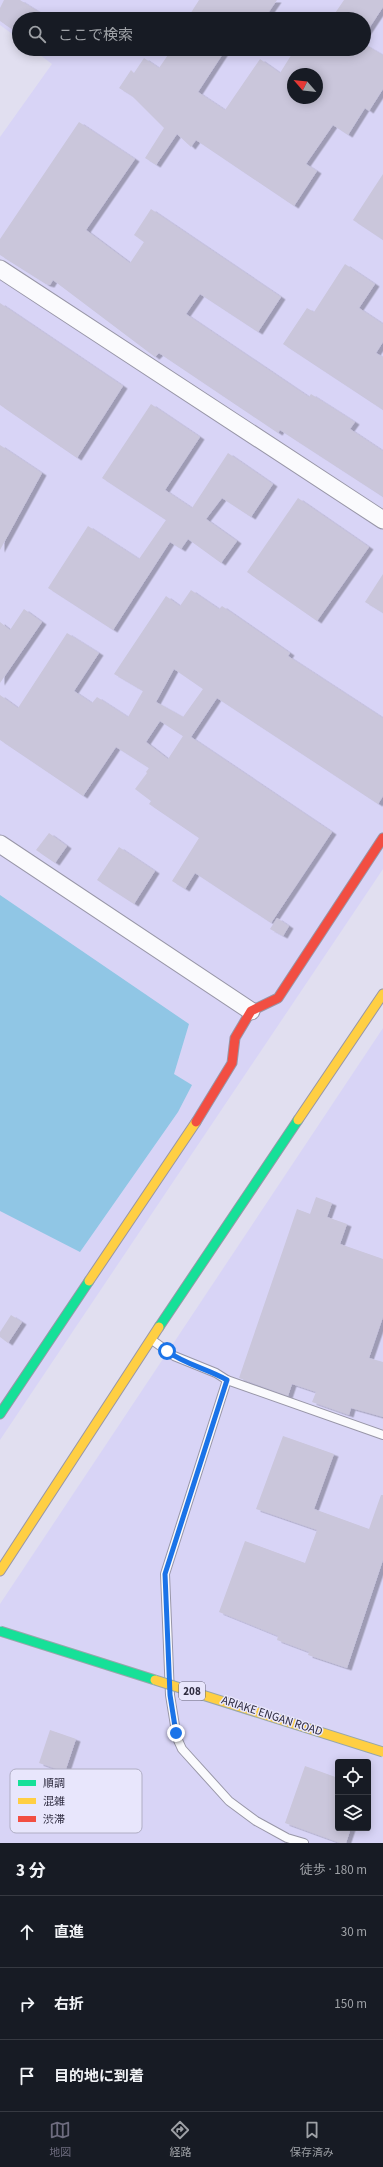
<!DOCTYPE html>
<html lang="ja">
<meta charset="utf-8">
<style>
:root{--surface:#171b24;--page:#20242c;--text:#f1f3f6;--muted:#9ea1a6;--line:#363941;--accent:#6d6b7e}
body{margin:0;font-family:"Source Sans 3","Noto Sans JP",sans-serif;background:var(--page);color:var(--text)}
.controls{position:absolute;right:12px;bottom:12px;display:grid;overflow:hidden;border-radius:4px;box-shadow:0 2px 10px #0003}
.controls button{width:36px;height:36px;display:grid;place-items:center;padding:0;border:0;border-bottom:1px solid var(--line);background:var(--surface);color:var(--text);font:20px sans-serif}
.compass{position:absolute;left:287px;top:68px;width:36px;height:36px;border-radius:50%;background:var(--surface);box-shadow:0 2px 10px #0003;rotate:298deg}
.stop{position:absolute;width:12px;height:12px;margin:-9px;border:3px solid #1a73e8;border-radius:50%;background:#fff}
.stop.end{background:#1a73e8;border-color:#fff;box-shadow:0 1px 4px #0008}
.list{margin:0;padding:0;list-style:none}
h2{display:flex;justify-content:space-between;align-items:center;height:52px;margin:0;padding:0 16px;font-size:17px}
h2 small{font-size:13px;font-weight:400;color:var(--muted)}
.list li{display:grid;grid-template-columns:26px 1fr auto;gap:12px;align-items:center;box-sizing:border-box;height:72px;padding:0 16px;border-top:1px solid var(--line)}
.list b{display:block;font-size:15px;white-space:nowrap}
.list em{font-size:13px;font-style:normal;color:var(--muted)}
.icon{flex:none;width:22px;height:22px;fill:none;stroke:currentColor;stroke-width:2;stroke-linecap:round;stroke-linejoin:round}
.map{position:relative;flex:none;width:383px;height:1843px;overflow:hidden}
.search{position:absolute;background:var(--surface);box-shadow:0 2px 10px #0003;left:12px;right:12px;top:12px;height:44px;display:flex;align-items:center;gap:10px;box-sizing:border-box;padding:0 14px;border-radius:22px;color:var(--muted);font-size:15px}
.sheet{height:268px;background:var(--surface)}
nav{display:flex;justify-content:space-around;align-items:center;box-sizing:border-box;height:56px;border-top:1px solid var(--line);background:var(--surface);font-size:11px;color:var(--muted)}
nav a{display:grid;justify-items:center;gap:2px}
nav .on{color:var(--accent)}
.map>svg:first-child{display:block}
</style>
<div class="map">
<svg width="383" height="1843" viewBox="0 0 383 1843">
<defs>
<filter id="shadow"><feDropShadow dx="4.5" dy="2.5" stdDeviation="0" flood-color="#0004"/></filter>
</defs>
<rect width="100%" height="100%" fill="#e1dff0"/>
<g fill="#d8d4f6" fill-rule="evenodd">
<path d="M0 0H383V869L0 1440V137L52 64 32 49H364V19H19V39L0 25ZM293 74H317V98H293Z"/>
<path d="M383 1028V1843H0V1604ZM338 1762H368V1828H338Z"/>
</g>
<polygon fill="#90c6e5" points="0,895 189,1024 174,1074 192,1085 178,1112 80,1252 0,1211"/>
<g fill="#cac6db" fill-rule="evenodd" filter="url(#shadow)">
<polygon points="4,0 20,0 50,19 19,19 19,34 0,21 0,8"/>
<polygon points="199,0 277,0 264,19 187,19"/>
<polygon points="344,0 383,0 383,7 364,36 364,19 331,19"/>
<path d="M364 44 383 55V89L369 111 365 108 348 135 333 125 306 164 317 171 294 206 196 140 191 147 177 134 156 165 145 158 164 128 132 96 119 88 131 70 134 73 144 58 159 68 172 49H226L198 92 225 110 260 59 280 73 295 49H364ZM293 74H317V98H293Z"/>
<polygon points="79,122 135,159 86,230 130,263 144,242 134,235 151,209 281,297 258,332 200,294 186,314 309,397 311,394 355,422 350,429 383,451 383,497 280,430 278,433 159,353 155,357 53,280 50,285 46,284 0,255 0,239"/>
<polygon points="383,174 383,240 353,220"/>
<polygon points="345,264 375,284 359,308 383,324 383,342 376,353 383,357 383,410 283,344 307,308 314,312"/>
<polygon points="0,303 123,386 77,458 0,405"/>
<polygon points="151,404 200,437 165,490 192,508 228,453 273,484 251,517 222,498 206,519 237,541 221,563 188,539 181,549 170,542 113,630 48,588 88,526 139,559 166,520 102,478"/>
<polygon points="0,445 42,473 0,550"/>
<polygon points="298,498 369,547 317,621 247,572"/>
<polygon points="383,574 383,613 365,602"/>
<path d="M191 590 219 609 222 606 290 653 288 656 383 718V796L378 804 217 698 191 737 332 832 271 923 195 873 185 889 172 881 199 838 149 804 151 801 135 789 147 773 146 772 149 768 116 747 83 796 0 740V695L18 708 67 633 99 653 74 691 92 703 97 697 128 717 143 691 114 674 166 596 180 606ZM174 669 203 689 183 717 156 702ZM160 721 183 736 168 759 146 742Z"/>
<polygon points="24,609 42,622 0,683 0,622 10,630"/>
<polygon points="49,833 67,846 55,863 36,850"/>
<polygon points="119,847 155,871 134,904 97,880"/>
<polygon points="277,918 289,926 283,936 270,929"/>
<polygon points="316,1197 332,1203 327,1217 347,1224 340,1244 383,1259 383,1317 369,1358 383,1362 383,1417 351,1408 349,1415 312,1402 316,1392 292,1384 288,1396 239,1378 297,1209 310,1214"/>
<polygon points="11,1315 22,1322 8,1343 0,1337 0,1332"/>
<polygon points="283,1436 334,1454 314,1509 369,1529 381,1495 383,1495 383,1560 347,1668 308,1655 309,1652 277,1640 278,1636 219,1612 245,1541 305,1563 317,1530 256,1509"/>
<polygon points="50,1730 76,1739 65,1772 39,1763"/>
<polygon points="305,1766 338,1778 338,1828 351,1828 346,1843 340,1843 285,1823"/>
</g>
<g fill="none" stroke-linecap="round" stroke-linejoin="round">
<defs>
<g id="lane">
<polyline points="152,1340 174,1356 216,1373 227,1380 383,1435"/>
<polyline points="227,1380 165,1574 170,1695 177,1738 182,1749 229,1801 256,1821 287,1838 304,1843"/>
</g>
<g id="street">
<polyline points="0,269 383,520"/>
<polyline points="0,844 251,1011"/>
</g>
<g id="fast">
<polyline points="159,1327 298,1120"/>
<polyline points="0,1414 89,1281"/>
</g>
<g id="slow">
<polyline points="298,1120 383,994"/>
<polyline points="89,1281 196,1122"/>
<polyline points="0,1571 159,1327"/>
</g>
<polyline id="jam" points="196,1122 232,1063 235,1038 251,1011 278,998 383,838"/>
</defs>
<use href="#lane" stroke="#9896a7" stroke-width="10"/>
<use href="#street" stroke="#9896a7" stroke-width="19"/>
<use href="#fast" stroke="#9896a7" stroke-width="11"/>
<use href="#slow" stroke="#9896a7" stroke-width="11"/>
<use href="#jam" stroke="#9896a7" stroke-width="11"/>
<use href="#lane" stroke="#fafafd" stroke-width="8"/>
<use href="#street" stroke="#fafafd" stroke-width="17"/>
<use href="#fast" stroke="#16e098" stroke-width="9"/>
<use href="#slow" stroke="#ffcf43" stroke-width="9"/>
<use href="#jam" stroke="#f24e42" stroke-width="9"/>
<defs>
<polyline id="fast-bridge" points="0,1631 155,1680"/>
<polyline id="slow-bridge" points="155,1680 383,1752"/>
</defs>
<use href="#fast-bridge" stroke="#97a6aa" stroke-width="11" stroke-linecap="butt"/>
<use href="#slow-bridge" stroke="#97a6aa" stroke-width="11" stroke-linecap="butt"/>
<use href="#fast-bridge" stroke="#16e098" stroke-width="9"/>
<use href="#slow-bridge" stroke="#ffcf43" stroke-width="9"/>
</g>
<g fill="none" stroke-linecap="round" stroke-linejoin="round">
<path stroke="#1a73e8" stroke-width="5" d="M167 1351C184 1364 208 1369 227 1380L165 1574 170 1695 176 1733"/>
</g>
<g text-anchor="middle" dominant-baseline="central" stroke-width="3" stroke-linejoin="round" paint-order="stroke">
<rect fill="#e8e6fc" stroke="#666478" stroke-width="1" x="179" y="1682" width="26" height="18" rx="3"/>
<g font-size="11" font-weight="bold" fill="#2f2c40">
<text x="192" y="1691">208</text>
</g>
<g font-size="12" fill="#2f2c40" stroke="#e8e6fc">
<text transform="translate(272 1716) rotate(18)">ARIAKE ENGAN ROAD</text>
</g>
</g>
<rect x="10" y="1769" width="132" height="64" rx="6" fill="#e8e6fc" stroke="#b0aec4" stroke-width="1"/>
<rect x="18" y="1780" width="18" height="6" fill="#16e098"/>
<rect x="18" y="1798" width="18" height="6" fill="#ffcf43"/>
<rect x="18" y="1816" width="18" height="6" fill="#f24e42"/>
<g font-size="11" fill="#2f2c40">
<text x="43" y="1787">順調</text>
<text x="43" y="1805">混雑</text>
<text x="43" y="1823">渋滞</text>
</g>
</svg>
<div class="controls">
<button><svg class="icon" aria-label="locate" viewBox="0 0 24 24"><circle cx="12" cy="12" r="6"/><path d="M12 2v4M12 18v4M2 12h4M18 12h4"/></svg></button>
<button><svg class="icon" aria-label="layers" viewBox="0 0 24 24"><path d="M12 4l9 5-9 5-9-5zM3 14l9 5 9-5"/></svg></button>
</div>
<svg class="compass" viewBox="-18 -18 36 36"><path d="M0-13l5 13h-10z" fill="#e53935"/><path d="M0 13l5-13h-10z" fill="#9ea1a6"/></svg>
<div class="stop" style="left:167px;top:1351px"></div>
<div class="stop end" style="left:176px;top:1733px"></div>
<div class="search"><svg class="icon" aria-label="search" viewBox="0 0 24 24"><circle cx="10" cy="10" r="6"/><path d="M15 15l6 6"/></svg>ここで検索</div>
</div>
<section class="sheet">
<h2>3 分<small>徒歩 · 180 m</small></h2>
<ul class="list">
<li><svg class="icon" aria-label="ahead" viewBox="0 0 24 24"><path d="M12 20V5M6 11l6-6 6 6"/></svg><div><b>直進</b></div><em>30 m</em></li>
<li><svg class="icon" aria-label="right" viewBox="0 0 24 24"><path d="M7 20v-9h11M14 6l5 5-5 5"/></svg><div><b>右折</b></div><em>150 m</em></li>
<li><svg class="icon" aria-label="arrive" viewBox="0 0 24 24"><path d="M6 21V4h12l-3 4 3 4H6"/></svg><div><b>目的地に到着</b></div></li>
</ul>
</section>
<nav>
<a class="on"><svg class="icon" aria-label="map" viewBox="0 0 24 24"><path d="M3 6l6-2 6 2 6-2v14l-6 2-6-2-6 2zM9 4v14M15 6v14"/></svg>地図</a>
<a><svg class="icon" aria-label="directions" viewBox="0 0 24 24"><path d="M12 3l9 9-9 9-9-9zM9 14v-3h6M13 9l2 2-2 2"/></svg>経路</a>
<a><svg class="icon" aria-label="saved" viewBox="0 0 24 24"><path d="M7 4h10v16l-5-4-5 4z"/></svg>保存済み</a>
</nav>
